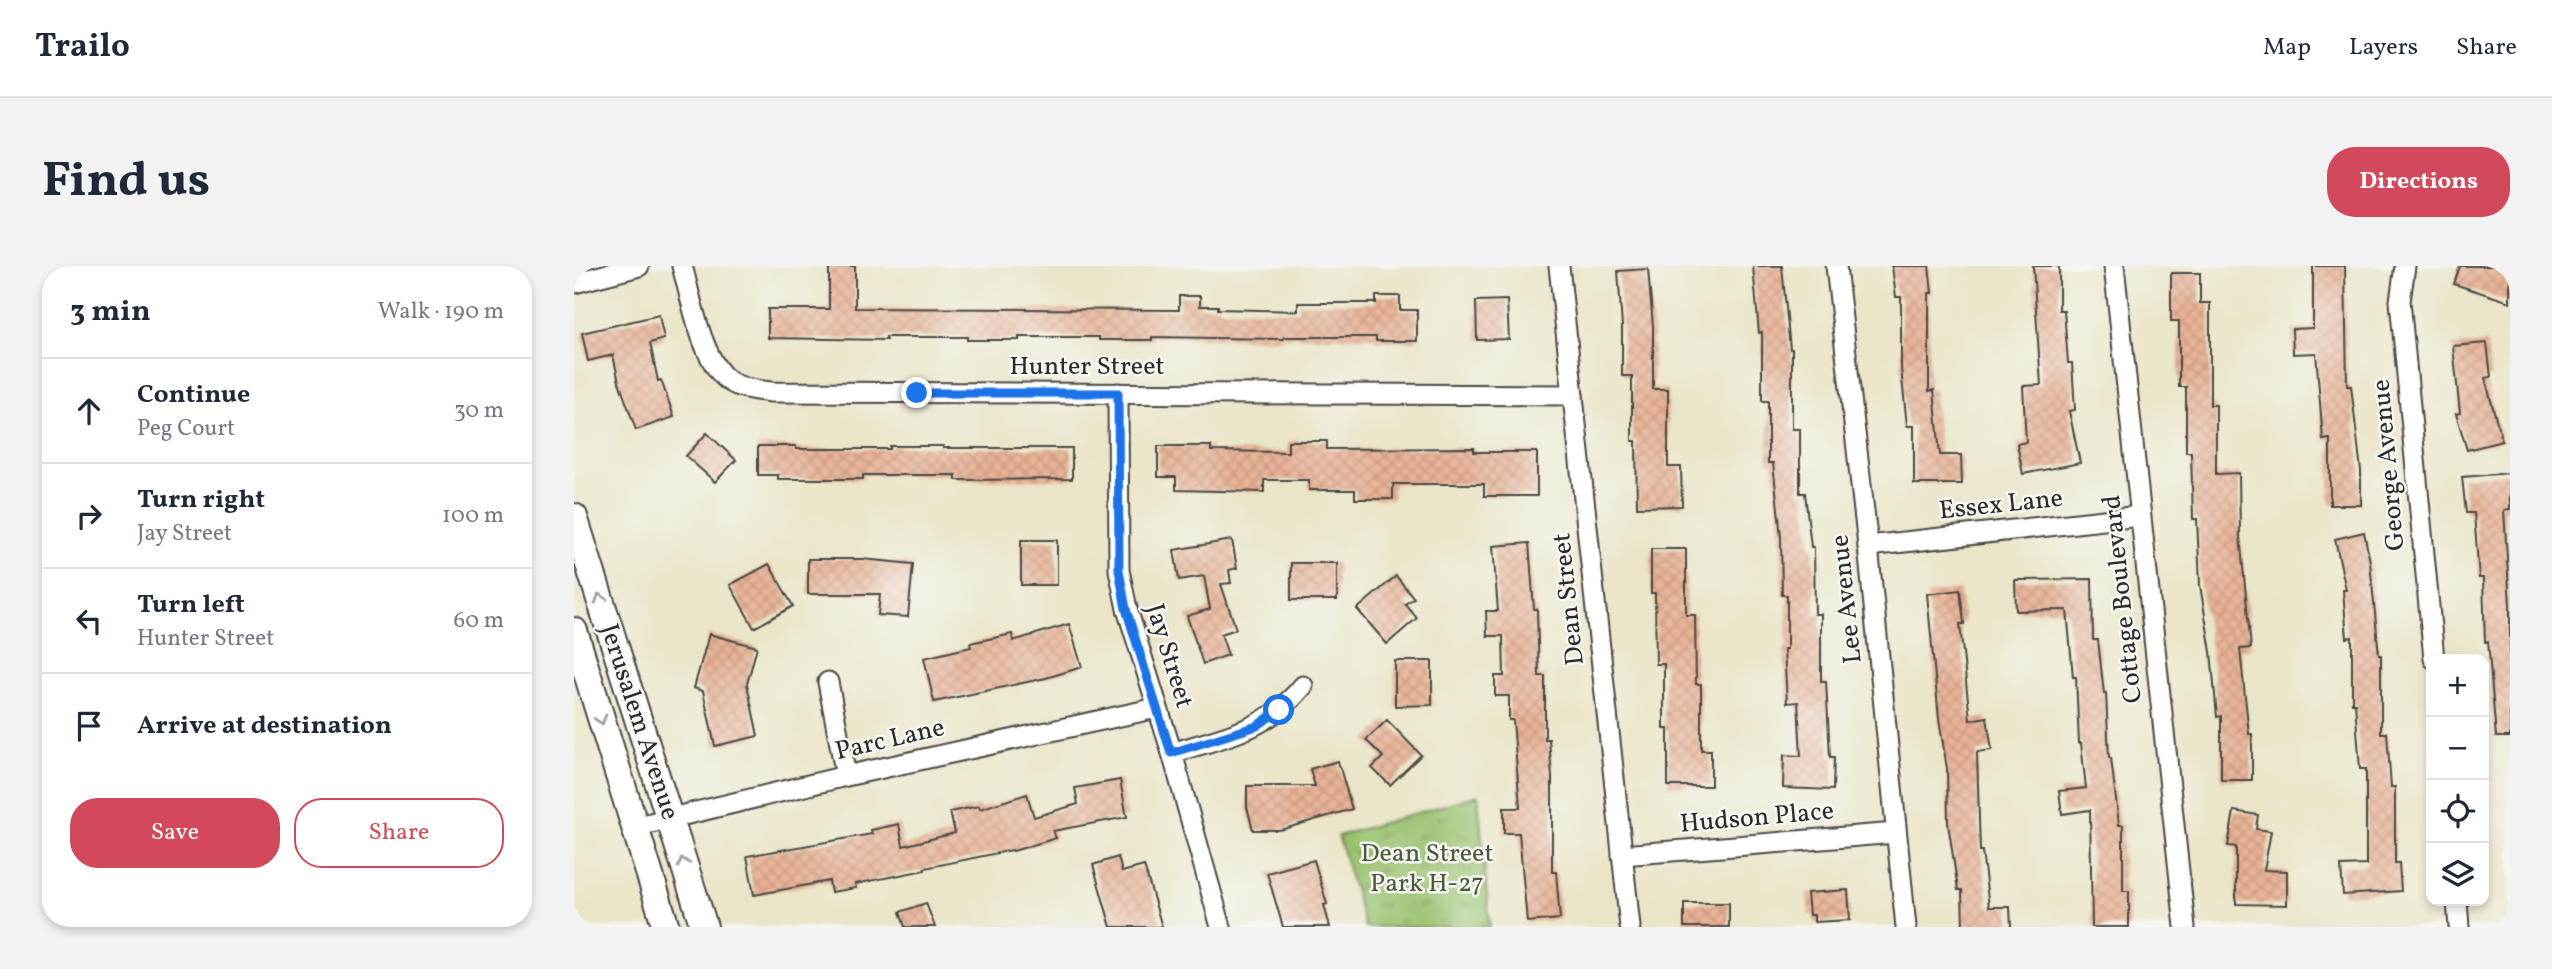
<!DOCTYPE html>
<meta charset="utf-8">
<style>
:root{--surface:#fff;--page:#f2f2f3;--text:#1f2937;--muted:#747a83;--line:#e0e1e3;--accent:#d1495b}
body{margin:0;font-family:Vollkorn,serif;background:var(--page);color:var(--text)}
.controls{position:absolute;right:21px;bottom:21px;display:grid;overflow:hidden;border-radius:14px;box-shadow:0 4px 10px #0003}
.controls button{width:63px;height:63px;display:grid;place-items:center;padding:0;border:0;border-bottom:2px solid var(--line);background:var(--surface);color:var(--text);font:35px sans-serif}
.stop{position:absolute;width:21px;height:21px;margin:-16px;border:5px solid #1a73e8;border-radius:50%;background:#fff}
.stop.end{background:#1a73e8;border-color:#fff;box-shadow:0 2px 7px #0008}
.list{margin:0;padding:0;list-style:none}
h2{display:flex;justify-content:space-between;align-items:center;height:91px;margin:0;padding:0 28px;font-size:30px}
h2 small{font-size:23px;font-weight:400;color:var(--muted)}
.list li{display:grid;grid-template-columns:46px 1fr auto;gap:21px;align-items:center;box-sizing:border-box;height:105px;padding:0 28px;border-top:2px solid var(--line)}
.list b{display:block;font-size:26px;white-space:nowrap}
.list p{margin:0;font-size:23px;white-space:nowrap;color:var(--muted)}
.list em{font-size:23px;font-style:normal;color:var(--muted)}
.actions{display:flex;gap:14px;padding:21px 28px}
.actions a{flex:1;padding:16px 0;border:2px solid var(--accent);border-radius:28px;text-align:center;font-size:24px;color:var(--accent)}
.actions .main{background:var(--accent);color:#fff}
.icon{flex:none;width:38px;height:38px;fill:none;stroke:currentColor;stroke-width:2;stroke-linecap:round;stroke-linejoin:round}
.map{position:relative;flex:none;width:1936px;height:661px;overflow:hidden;border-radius:28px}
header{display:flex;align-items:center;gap:42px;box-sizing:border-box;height:98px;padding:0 35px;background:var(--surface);border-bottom:2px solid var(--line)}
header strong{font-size:33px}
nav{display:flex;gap:38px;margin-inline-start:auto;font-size:24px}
.intro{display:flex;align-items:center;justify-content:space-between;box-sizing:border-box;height:168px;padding:0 42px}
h1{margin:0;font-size:49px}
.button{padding:18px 32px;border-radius:28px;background:var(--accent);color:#fff;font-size:24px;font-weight:700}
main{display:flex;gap:42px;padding:0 42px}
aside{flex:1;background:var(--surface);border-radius:28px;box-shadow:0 4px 10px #0003}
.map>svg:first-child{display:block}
</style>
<header>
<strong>Trailo</strong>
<nav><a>Map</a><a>Layers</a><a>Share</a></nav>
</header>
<div class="intro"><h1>Find us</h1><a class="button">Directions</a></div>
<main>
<aside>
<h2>3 min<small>Walk · 190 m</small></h2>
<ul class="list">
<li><svg class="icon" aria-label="ahead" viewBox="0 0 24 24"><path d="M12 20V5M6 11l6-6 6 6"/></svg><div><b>Continue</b><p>Peg Court</p></div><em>30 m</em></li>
<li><svg class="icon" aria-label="right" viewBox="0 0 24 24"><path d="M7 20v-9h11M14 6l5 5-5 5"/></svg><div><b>Turn right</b><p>Jay Street</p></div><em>100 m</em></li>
<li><svg class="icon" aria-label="left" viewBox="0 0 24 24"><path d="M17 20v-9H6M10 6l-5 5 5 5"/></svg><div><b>Turn left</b><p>Hunter Street</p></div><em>60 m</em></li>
<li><svg class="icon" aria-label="arrive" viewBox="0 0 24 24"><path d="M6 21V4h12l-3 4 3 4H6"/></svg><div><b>Arrive at destination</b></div></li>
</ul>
<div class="actions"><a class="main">Save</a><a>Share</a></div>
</aside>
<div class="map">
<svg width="1936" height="661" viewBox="0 0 1936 661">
<defs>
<pattern id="grass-tufts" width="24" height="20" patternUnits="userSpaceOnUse" patternTransform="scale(1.75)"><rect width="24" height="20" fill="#98c16d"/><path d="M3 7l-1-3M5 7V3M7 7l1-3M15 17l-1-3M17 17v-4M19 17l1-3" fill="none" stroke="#7c9d5a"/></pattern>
<pattern id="building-cross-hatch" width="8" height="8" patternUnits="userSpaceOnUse" patternTransform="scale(1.75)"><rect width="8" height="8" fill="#e8b296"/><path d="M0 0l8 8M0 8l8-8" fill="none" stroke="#c79981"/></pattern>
</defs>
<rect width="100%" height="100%" fill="#f6f6f2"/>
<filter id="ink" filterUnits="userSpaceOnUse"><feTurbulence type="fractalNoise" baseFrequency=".0143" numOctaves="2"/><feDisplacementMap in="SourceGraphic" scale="14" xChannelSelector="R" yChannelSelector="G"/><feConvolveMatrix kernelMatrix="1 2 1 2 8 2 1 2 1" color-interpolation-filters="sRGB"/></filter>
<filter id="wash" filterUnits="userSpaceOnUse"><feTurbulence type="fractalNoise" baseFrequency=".00686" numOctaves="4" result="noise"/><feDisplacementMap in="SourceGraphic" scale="28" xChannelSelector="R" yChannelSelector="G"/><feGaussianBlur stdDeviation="1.57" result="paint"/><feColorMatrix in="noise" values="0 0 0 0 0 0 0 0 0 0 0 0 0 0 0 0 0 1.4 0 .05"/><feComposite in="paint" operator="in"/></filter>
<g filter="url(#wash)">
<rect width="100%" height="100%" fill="#eae5c8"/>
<polygon fill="url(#grass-tufts)" stroke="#62764c" stroke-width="2" points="904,529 916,661 791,661 764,570"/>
<g id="blocks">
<g fill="url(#building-cross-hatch)">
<polygon points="255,0 281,0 281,42 605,44 605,30 626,30 626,40 644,40 644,43 724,45 724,37 802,37 802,30 826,30 826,44 843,44 843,75 802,75 802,71 710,71 710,73 578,71 578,74 525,74 525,71 445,71 445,74 393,74 393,71 312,71 312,74 194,72 194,43 255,43"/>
<polygon points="1179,0 1208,0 1216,83 1218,83 1218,163 1226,163 1226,227 1231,227 1237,281 1240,281 1241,348 1247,348 1247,415 1252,415 1256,491 1260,491 1259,524 1209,522 1210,489 1227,490 1224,436 1213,437 1210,383 1213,383 1213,329 1208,329 1207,271 1199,197 1194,197 1194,135 1188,135 1188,66 1185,67"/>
<polygon points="1318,0 1355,0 1358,27 1355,27 1355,125 1360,124 1366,189 1387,189 1388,218 1340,218 1340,160 1333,160 1327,102 1327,31 1322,31"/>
<polygon points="1459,0 1485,0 1485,44 1490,44 1494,97 1498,97 1501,144 1495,145 1506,197 1449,208 1443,178 1452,176 1449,120 1467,119"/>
<polygon points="1739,0 1771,0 1773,120 1777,120 1787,205 1787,239 1756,239 1756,173 1749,174 1742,87 1719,88 1718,63 1739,62"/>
<polygon points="1886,0 1936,0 1936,36 1880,18"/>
<polygon points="1074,3 1079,60 1079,123 1094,123 1094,201 1107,201 1108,240 1063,241 1062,175 1058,175 1058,110 1048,110 1048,60 1044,5"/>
<polygon points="1597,7 1626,7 1626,37 1636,37 1636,139 1642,139 1642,208 1665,207 1666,270 1677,382 1666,383 1675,468 1678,468 1678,514 1647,514 1647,450 1643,451 1637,386 1626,319 1623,253 1619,253 1617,186 1612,186 1612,121 1605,121 1605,55 1597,55"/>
<polygon points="933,34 935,73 903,74 902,35"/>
<polygon points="85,49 90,73 76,77 84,115 87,114 100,151 62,164 45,116 39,89 14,95 8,67"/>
<polygon points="1913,77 1917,111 1911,112 1928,175 1893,184 1882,148 1886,147 1879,80"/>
<polygon points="133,167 162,194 141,216 112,190"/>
<polygon points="714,175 753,175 753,183 900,182 900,186 963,186 963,230 910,230 910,218 819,218 819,233 781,233 781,224 735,224 735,214 690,214 690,226 602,224 602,211 584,211 584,180 637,180 637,185 714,186"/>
<polygon points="184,180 222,180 222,183 316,183 316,180 369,180 369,182 498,182 498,213 382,214 382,209 289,209 289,213 204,213 204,209 184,209"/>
<polygon points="1936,207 1936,243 1930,244 1936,339 1936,471 1922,471 1914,375 1911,376 1909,312 1905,312 1900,247 1892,247 1888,211"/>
<polygon points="1790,266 1796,296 1805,389 1807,389 1807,467 1813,467 1817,521 1821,521 1821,597 1825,597 1827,625 1769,629 1767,600 1792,599 1792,503 1786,503 1781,437 1778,437 1778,371 1773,372 1769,324 1772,324 1761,273"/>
<rect x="447" y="274" width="36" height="45"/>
<polygon points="658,274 663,302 655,304 657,317 647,318 662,363 647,368 654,389 629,398 613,350 636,343 630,310 605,314 600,284"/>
<polygon points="955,277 960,343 963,343 965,410 971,410 971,473 975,473 978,511 978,606 982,606 986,653 953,656 945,567 930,567 930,542 946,542 939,454 935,454 935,430 921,430 921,410 930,410 929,370 913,370 912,345 924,345 919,280"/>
<polygon points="1077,283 1112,283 1112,349 1121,349 1122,418 1127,418 1127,484 1137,484 1137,520 1094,520 1094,463 1090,463 1090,398 1082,398 1081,327 1077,327"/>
<polygon points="234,293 288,293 339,298 334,351 304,349 306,328 234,328"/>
<rect x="717" y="297" width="46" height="37"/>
<polygon points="195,298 219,340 180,362 156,319"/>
<polygon points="822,310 840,332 831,338 843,352 813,378 783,343"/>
<polygon points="1518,313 1519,374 1524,374 1530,428 1532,427 1535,492 1537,492 1545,559 1549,559 1549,625 1555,625 1555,661 1518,661 1516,544 1488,548 1485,525 1512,522 1507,477 1505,477 1502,411 1499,411 1493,344 1442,345 1441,314"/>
<polygon points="1386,324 1390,358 1386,358 1396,454 1413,451 1418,484 1403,486 1406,585 1408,585 1415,641 1436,641 1437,661 1389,661 1388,624 1384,624 1374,557 1373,502 1365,453 1353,328"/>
<polygon points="495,358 508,401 472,412 360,436 350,392 397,381 396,377 438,368 439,375"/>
<polygon points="135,368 183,381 173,418 184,470 141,480 129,425 120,422"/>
<polygon points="821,395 858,395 858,439 821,440"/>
<polygon points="813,454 847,489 816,519 798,502 809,491 792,474"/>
<polygon points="764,495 778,543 706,564 679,564 673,541 673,520 741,520 736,503"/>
<polygon points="546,514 553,551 479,565 482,572 439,585 438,584 351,602 351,604 281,618 282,622 257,626 255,615 180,629 173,590 298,568 297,564 325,558 329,580 381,567 376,546 405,540 406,543 453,528 460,551 504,538 501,522"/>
<polygon points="1660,545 1684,549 1682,563 1697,565 1690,604 1713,605 1713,639 1662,638 1662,581 1654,580"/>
<polygon points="544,591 548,606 570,600 588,661 537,661 519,599"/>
<polygon points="740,594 753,638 750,639 756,661 709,661 693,607"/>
<polygon points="1274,624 1276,654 1240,656 1240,649 1235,649 1233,627"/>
<polygon points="352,637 361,661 331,661 326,646"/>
<rect x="1110" y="637" width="45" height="24"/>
</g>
</g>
</g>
<g filter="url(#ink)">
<use href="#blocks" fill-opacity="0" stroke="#484743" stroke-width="2"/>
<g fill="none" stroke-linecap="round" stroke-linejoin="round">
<defs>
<g id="street">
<path d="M108 0C117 31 128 96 155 115 167 123 183 124 197 126L999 129"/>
<polyline points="985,0 1056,661"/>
<polyline points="1262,0 1294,280 1332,661"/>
<polyline points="1540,0 1611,661"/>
<polyline points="1831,0 1826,35 1860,393"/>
<polyline points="0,17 65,0"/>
<polyline points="544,127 545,304 553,343 598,487 647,661"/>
<polyline points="1294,280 1566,250"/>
<polyline points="254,416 272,510"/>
<path d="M598 487C651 470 691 466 729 420"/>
<polyline points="60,561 272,510 583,442"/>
<polyline points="1048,589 1322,567"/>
<polyline points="1883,635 1885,661"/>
</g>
<g id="secondary">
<polyline points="0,251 130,661"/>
<polyline points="0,365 92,661"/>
</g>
</defs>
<use href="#street" stroke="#484743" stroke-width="23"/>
<use href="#secondary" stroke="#484743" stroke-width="30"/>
<use href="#street" stroke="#fff" stroke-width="19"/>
<use href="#secondary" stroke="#fff" stroke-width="26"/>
</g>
<defs><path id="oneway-chevron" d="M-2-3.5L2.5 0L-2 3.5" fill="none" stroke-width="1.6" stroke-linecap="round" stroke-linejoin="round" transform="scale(1.75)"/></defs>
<g stroke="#a0a0a0">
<use href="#oneway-chevron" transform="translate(26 332) rotate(-108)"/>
<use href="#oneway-chevron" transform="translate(27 454) rotate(73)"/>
<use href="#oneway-chevron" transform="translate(109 596) rotate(-108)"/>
</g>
</g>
<g fill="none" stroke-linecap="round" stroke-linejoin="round" filter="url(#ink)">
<polyline stroke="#1a73e8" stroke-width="9" points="343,127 544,127 545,304 552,343 597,487 683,460 705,444"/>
</g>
<g text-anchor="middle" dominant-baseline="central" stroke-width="5" stroke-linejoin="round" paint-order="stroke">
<g font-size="26" fill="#2b2b2b" stroke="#f6f6f2">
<text x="513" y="101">Hunter Street</text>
<text transform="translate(1815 199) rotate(-95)">George Avenue</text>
<text transform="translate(1427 239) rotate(-6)">Essex Lane</text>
<text transform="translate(995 333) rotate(-96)">Dean Street</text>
<text transform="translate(1273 333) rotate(-96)">Lee Avenue</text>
<text transform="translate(1549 333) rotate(-96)">Cottage Boulevard</text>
<text transform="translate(595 390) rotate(73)">Jay Street</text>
<text transform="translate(65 456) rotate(72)">Jerusalem Avenue</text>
<text transform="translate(316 474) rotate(-13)">Parc Lane</text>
<text transform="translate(1183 552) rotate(-5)">Hudson Place</text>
</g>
<g font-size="26" fill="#4c583f" stroke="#f6f6f2">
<text x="853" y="588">Dean Street<tspan x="853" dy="30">Park H-27</tspan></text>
</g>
</g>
</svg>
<div class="controls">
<button>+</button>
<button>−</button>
<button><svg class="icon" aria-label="locate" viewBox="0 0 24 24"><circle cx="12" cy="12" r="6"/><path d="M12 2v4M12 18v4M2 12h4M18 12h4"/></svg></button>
<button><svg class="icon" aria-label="layers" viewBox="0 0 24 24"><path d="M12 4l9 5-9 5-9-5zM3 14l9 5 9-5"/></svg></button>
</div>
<div class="stop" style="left:705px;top:444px"></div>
<div class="stop end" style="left:343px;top:127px"></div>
</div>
</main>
